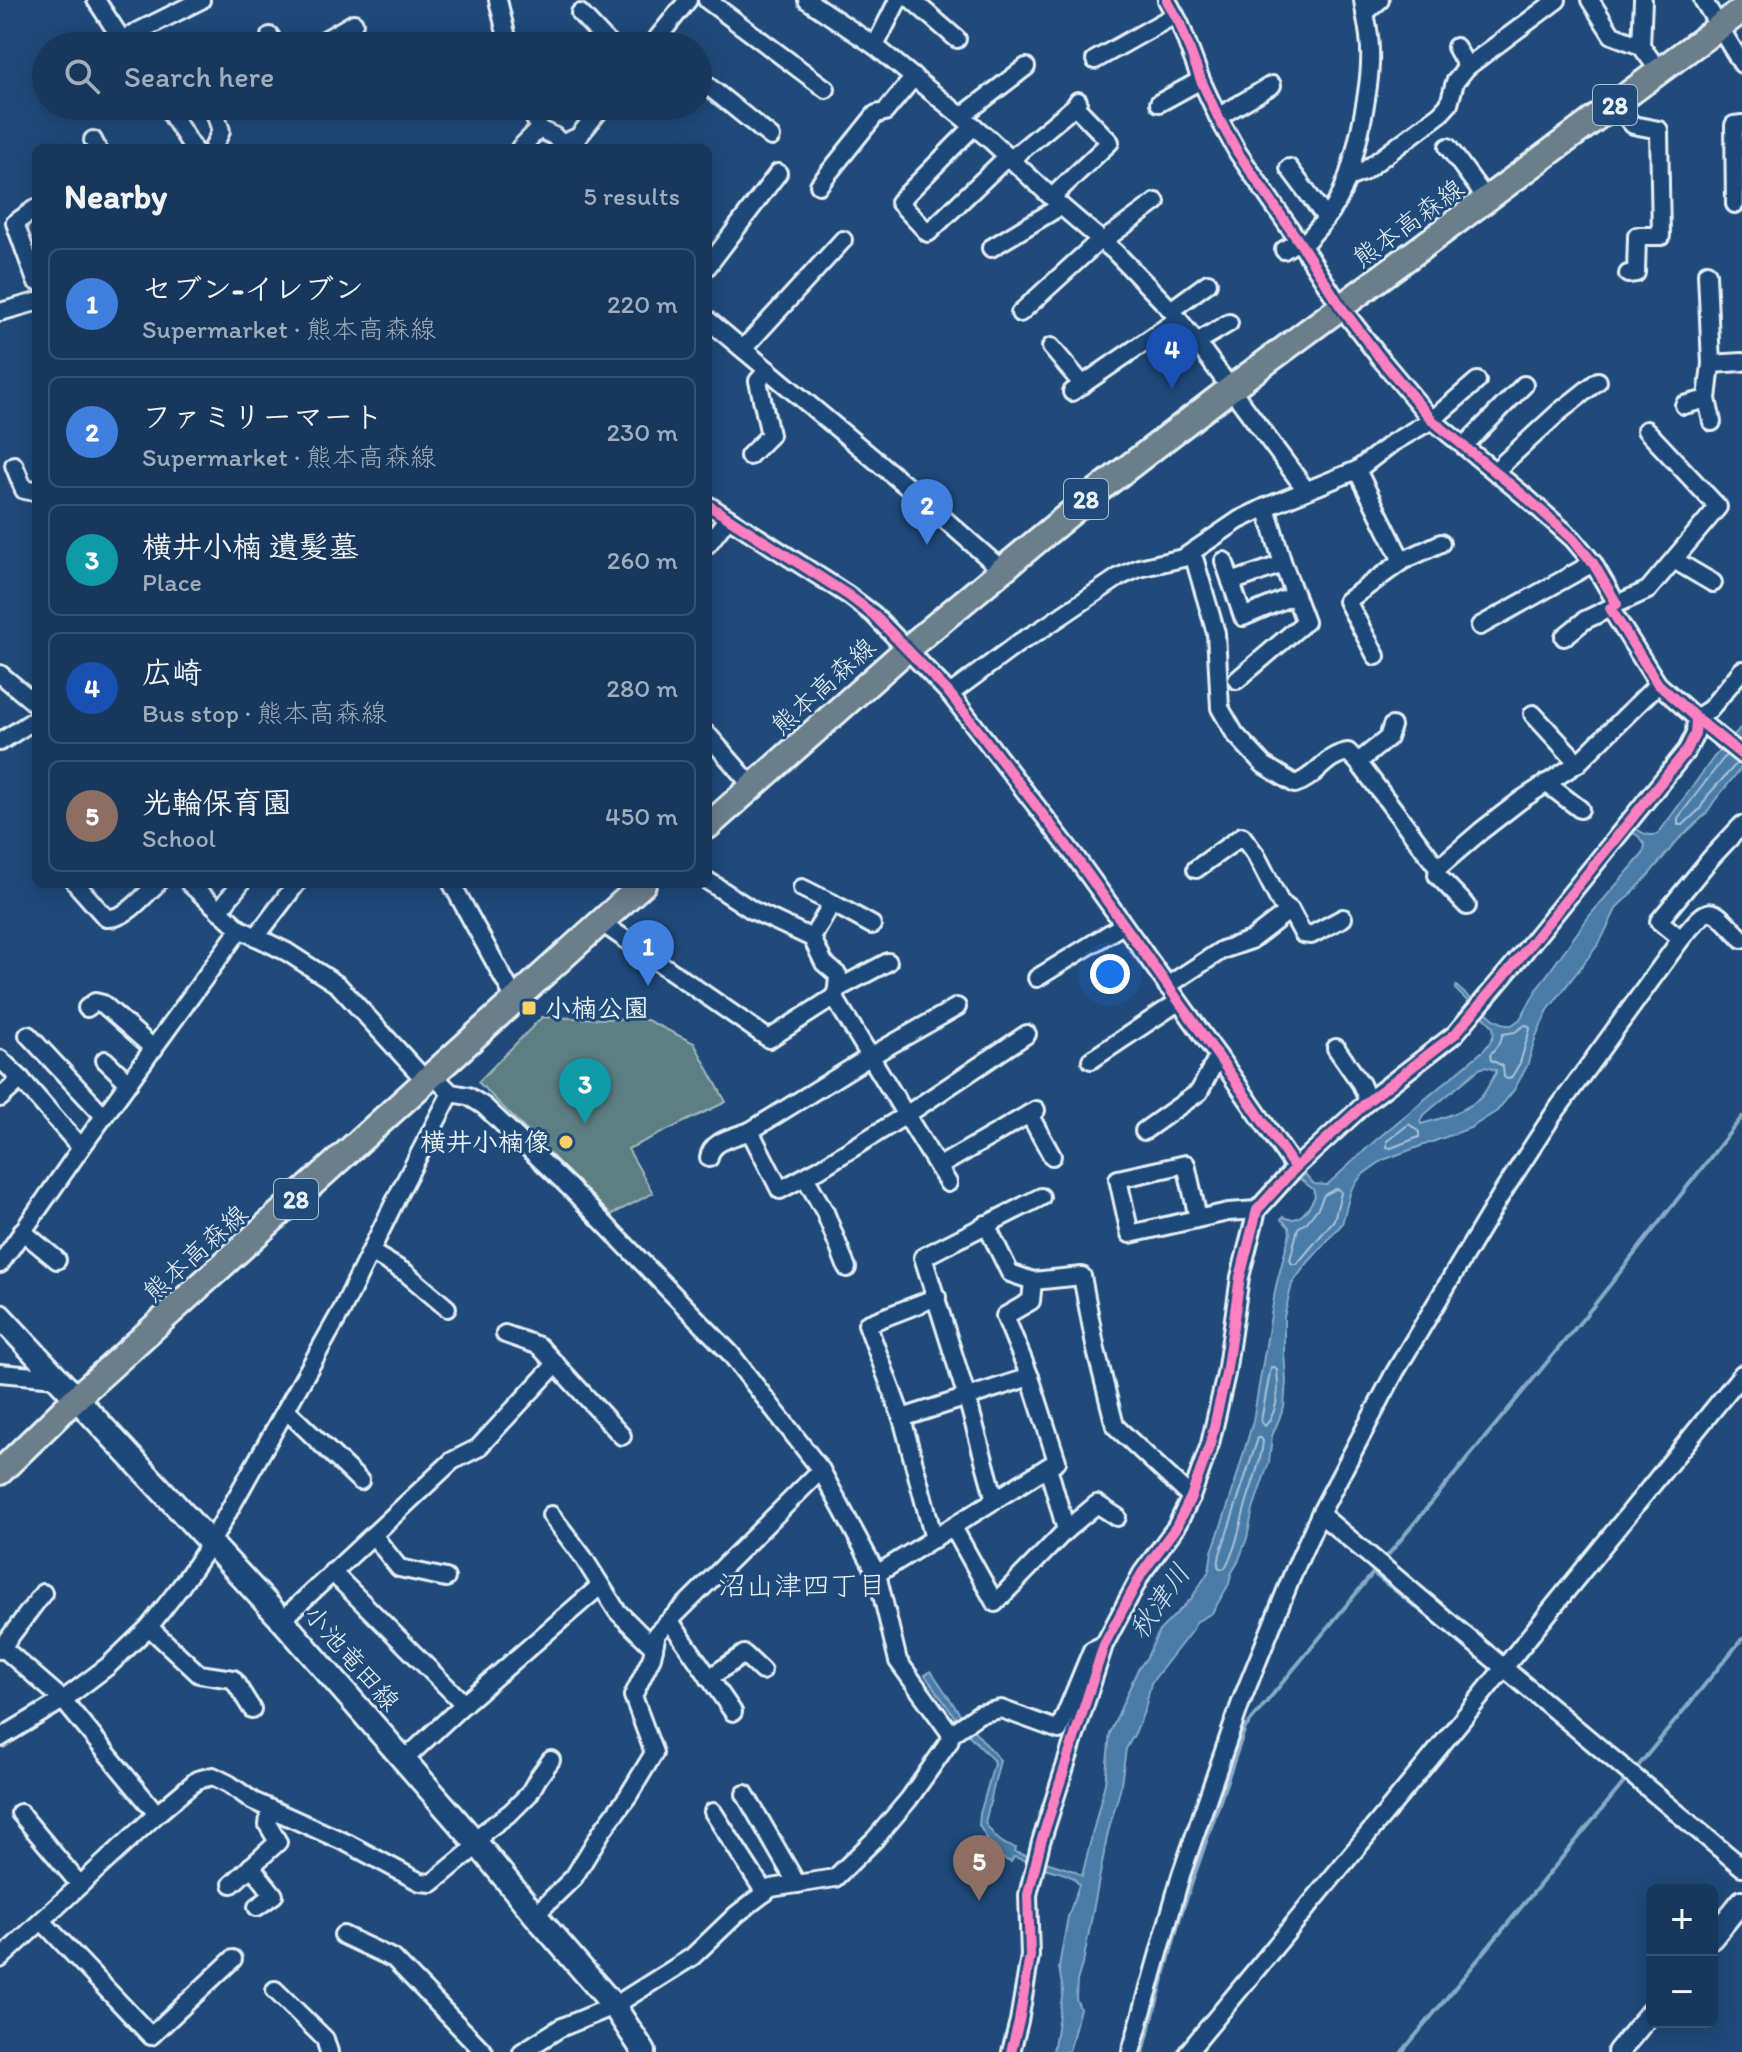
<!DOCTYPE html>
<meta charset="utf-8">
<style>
:root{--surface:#17385c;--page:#244365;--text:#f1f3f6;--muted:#9eacbb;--line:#365272;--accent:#ffd166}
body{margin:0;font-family:Itim,"Klee One",sans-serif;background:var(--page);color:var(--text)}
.controls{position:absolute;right:24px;bottom:24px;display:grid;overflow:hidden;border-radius:12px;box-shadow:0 4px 20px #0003}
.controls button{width:72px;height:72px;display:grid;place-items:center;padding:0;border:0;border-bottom:2px solid var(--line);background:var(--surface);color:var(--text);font:40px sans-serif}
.you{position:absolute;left:1110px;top:974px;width:28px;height:28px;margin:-20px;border:6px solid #fff;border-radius:50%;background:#1a73e8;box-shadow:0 0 0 12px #1a73e833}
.badge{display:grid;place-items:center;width:52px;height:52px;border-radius:50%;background:var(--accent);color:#fff;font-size:26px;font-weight:700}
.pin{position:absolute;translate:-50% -66px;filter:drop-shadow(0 2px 4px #0008)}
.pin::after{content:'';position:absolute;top:42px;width:28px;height:24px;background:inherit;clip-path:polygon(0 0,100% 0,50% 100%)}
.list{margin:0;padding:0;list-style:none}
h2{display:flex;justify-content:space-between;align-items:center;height:104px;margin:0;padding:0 32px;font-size:34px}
h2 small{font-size:26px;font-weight:400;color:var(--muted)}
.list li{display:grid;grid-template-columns:52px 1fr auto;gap:24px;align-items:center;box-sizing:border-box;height:112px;margin:0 16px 16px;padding:0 16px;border:2px solid var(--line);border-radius:12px}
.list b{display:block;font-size:30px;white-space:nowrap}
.list p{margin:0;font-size:26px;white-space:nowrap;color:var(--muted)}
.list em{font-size:26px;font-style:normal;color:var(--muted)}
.icon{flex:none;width:44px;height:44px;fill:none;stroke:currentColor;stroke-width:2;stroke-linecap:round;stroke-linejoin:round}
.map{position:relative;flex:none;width:1742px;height:2052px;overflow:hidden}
.search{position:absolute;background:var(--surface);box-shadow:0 4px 20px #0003;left:32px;top:32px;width:680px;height:88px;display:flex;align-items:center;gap:20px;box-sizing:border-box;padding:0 28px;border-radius:44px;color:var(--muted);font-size:30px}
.panel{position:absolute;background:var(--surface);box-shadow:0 4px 20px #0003;left:32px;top:144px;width:680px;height:744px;border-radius:12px}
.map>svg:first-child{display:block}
</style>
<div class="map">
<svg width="1742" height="2052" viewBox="0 0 1742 2052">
<rect width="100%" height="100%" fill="#1f4a7a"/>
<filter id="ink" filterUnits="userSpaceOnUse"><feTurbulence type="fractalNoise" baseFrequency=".0125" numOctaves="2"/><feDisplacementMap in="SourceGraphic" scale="16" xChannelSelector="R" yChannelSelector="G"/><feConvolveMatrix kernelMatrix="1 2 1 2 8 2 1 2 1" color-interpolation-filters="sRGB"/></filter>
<g filter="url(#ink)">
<polygon fill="#5d7f84" stroke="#a2b8be" stroke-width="2" points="542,1017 647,1020 694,1043 726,1102 628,1149 653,1193 611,1215 478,1082"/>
<path fill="#4a7ba7" stroke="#89aac7" stroke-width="2" fill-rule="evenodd" d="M1742 726V767L1715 800 1706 814 1678 840 1639 886 1617 907 1600 942 1548 1010 1536 1036 1527 1066 1514 1090 1497 1111 1470 1128 1383 1160 1362 1175 1351 1190 1342 1224 1305 1266 1292 1284 1284 1317V1352L1286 1381 1284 1407 1272 1436 1269 1462 1253 1509 1247 1538 1238 1562 1231 1574 1229 1584 1212 1613 1196 1622 1193 1629 1151 1683 1145 1709 1135 1733 1126 1749 1120 1790 1108 1832 1084 1958 1077 1981 1076 1999 1080 2008 1069 2052H1053L1063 1991 1059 1968 1061 1955 1068 1917 1079 1885C1071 1872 1058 1873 1045 1868 1035 1865 1025 1860 1014 1857L1011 1862 998 1857 987 1845 988 1841 979 1825 980 1814 994 1764 993 1760 964 1730 925 1675 931 1671 962 1717 1000 1760 985 1823C994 1836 1000 1844 1016 1848L1015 1852 1074 1871 1082 1876 1105 1783 1110 1733 1137 1671 1147 1657 1159 1631 1191 1599 1209 1571 1212 1552 1230 1500 1253 1421 1276 1286 1290 1233 1289 1227 1281 1219 1283 1217C1299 1225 1309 1209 1315 1196L1313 1189 1300 1179 1305 1174 1314 1184 1327 1185 1376 1140 1484 1050C1490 1042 1497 1036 1492 1025L1455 989 1456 986 1494 1019 1506 1025H1512L1520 1019 1539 986 1590 915 1643 854 1645 845 1638 836 1630 831 1633 826C1642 833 1647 837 1658 834L1714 757ZM1485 1067 1496 1070V1073C1491 1081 1487 1089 1482 1096 1470 1110 1438 1120 1421 1124L1420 1121 1425 1114 1479 1069Z"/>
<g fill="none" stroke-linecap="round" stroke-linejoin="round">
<g stroke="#a9c2d8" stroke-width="2">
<polyline points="1726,755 1678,818 1678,825 1683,825 1700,809 1708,795 1737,763"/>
<polygon points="1525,1025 1529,1026 1530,1029 1520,1063 1511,1078 1507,1079 1504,1077 1503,1066 1491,1060 1490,1055 1500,1042 1503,1034 1515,1032"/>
<polygon points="1409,1124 1419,1132 1419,1137 1391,1148 1387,1147 1387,1141"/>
<polygon points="1336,1189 1340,1190 1341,1193 1334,1220 1297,1264 1292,1264 1290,1260 1298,1228 1307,1222 1318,1208 1324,1195"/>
<path d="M1271 1367H1275L1277 1370C1279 1389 1278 1412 1265 1426L1261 1421Z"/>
<path d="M1258 1438H1261L1263 1441C1261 1465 1251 1485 1245 1508 1239 1529 1236 1549 1225 1568L1221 1569 1218 1566 1220 1554Z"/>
</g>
<g stroke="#89aac7" stroke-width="4">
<polyline points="1384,1560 1595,1304 1742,1117"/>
<polyline points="1373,1573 1475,1654"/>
<polyline points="1635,1770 1742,1639"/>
<polyline points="1143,2052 1181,1914 1245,1728 1378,1567"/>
<polyline points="1402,2052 1626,1780 1622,1777"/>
</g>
<defs>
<g id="minor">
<polyline points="96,0 126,46"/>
<polyline points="498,0 509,46"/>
<polyline points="707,0 826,89"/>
<polyline points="807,0 875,46 988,138 1061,206 1115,252 1171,310 1195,340 1306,490"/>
<polyline points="912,0 957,39"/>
<polyline points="1167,0 1180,24 1201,80 1218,117 1238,153 1302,246 1341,307 1380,358 1432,420 1527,498 1573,539 1593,563 1617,604 1610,608 1658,684 1696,718 1742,755"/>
<polyline points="1590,0 1612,35 1641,46 1660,72"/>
<polyline points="1703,0 1742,64"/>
<polyline points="580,13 611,46"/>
<polyline points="1365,13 1380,0"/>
<polyline points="270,36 275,46"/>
<polyline points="121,40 201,0"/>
<polyline points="314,46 354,23"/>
<polyline points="651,46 688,0"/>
<polyline points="875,46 898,0"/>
<polyline points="1641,46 1643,0"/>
<polyline points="1456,47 1467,67 1557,0"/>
<polyline points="1095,60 1175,15"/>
<polyline points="698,78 771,137"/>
<polyline points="1159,103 1201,80"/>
<polyline points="1615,105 1633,125 1659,130 1661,236 1637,236 1636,273 1628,274"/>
<polyline points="166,106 193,148"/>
<polyline points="530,106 539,129 554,136 565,148"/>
<polyline points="962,116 1026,67"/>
<polyline points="1218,117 1272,85"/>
<polyline points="974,126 899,202 928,233 1008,156"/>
<polyline points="93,140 97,148"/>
<polyline points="561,144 578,137 603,106"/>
<polyline points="1448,147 1487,200"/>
<polyline points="213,148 221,131 213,106"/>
<polyline points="520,148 539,129"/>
<polyline points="1011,159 1075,106"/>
<polyline points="1289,168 1326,218"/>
<polyline points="1348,178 1363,172 1440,114 1449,104 1455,82 1467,67"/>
<polyline points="819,185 876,114 885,112 914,77"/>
<polyline points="1052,197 1110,142 1075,106 1078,101"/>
<polyline points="1735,204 1734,125 1742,124"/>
<polyline points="36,208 15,223 36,281"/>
<polyline points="1103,241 1156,202"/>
<path d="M1302 246C1314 232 1329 218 1337 202 1354 172 1372 84 1370 50 1370 33 1365 16 1363 0"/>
<polyline points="991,248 1061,206"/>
<polyline points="1284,250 1298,241"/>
<polyline points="708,266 778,173"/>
<polyline points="1707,273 1711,364 1742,362"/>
<polyline points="1171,310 1208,283"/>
<polyline points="0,312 36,302"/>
<polyline points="1020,313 1101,239"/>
<polyline points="708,320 917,495 1001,569"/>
<polyline points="1197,342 1229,323"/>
<polyline points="1051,347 1083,385"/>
<polyline points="743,349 843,240"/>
<polyline points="1711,364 1707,399 1712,422"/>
<polyline points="1072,392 1178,319"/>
<polyline points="1684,405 1707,399"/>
<polyline points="1464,446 1524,385"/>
<polyline points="749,456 770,435 758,381 768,370"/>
<polyline points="14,465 24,490 29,491 36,489"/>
<polyline points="1357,470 1402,561 1347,601 1376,656"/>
<polyline points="1495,471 1559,412 1598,381"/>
<polyline points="708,505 848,595 873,614 950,694 1074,855 1218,1056 1295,1168"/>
<polyline points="708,544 728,518"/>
<path d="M1191 554 1195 561 1216 633 1220 708 1235 734 1264 765 1295 784C1316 778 1325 755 1348 752L1358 762"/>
<polyline points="1674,560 1713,583"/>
<polyline points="1224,561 1243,617 1295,595"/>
<polyline points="1402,561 1441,543"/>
<polyline points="1231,582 1283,564"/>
<polyline points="1617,604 1648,590 1718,507 1646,430"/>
<polyline points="1480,626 1593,563"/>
<polyline points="1564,637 1585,620 1610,608"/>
<polyline points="0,674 36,704"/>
<polyline points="1237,680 1305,622 1283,564 1266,507"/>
<polyline points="950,694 1020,642 1042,629 1119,577 1139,568 1183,558 1239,520 1266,507 1357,470 1392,443 1432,420 1477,381"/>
<polyline points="1533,714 1578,763"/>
<polyline points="1696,718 1710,709 1742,670"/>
<polyline points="1392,726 1388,738 1358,762 1438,868 1481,831 1521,800 1578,763 1658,684"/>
<polyline points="708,735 753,787"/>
<polyline points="0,742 36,719"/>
<polyline points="1546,783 1580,809"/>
<path d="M1742 825 1711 858 1659 921 1681 939C1712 902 1709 905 1742 939"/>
<polyline points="1438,868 1437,875 1467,906"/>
<polyline points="1196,869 1242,836 1256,855 1280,902 1290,910 1303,934 1311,935 1343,918"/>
<polyline points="708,881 752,910 812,938 824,963 838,975 837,989 834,997"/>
<path d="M76 884 106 918C126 920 143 896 157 884"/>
<polyline points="190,884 240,929 287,952 338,985 426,1081"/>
<polyline points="452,884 516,1001"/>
<polyline points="802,888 832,903 812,938"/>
<polyline points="832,903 872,925"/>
<polyline points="219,911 240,884"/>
<polyline points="609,928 769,1039 834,997 906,1115 1027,1034"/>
<polyline points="256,937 296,884"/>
<polyline points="1037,978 1123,925"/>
<polyline points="1167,986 1222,950 1251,940 1290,910"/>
<polyline points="837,989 888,962"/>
<polyline points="87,1008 95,1002 103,1004 154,1049"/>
<polyline points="28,1035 104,1116"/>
<polyline points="1336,1048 1361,1084 1368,1101"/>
<polyline points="0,1059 21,1079 81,1148"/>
<polyline points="105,1060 129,1083"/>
<polyline points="1091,1060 1178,1002"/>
<polyline points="433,1075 451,1093 468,1096 484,1106 570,1188 730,1353 821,1470 877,1574 898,1661 951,1734"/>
<polyline points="0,1098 21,1079"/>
<polyline points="1029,1114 1052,1156"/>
<polyline points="1144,1131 1199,1092 1218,1056"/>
<path d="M709 1158C711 1140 735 1137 750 1131"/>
<polyline points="938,1167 1036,1110"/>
<polyline points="805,1177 825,1212 847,1268"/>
<polyline points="948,1183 906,1115 819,1169 780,1190 750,1131 871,1056 957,1007"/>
<polyline points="1198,1218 1186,1164 1118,1179 1130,1234 1228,1212 1257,1210"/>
<polyline points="986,1224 1010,1273 1033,1281 1082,1276 1096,1350 1115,1426 1191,1497"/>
<polyline points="22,1231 57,1260"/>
<polyline points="371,1252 406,1273 447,1308"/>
<polyline points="0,1264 81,1148 240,929"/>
<polyline points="505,1334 539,1346 622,1436"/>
<polyline points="0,1373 56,1378"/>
<polyline points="286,1410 360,1481"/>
<polyline points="902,1418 1030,1377"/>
<polyline points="1048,1467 1066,1530"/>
<polyline points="995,1500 967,1398 923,1257 1041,1197"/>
<polyline points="1320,1514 1742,1867"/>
<polyline points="551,1515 583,1557 617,1611 654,1648"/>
<polyline points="953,1527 995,1603 1066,1530 1097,1504 1117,1517"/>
<polyline points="373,1535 399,1568 446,1578"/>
<polyline points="934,1539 902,1418 867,1324 937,1297"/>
<polyline points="332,1572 464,1704"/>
<polyline points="877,1574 1057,1461 1030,1377 1005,1316 1031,1301 1033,1281"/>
<polyline points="282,1620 452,1461 478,1448 556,1364"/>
<polyline points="670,1621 733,1712"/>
<polyline points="149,1627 199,1674 233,1679 252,1709"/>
<polyline points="3,1648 63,1700 157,1814"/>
<polyline points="0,1650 43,1593"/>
<polyline points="709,1678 744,1654 762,1671"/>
<polyline points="0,1738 63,1700 108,1666 149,1627 181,1586 210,1544 342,1310 399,1193 451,1093"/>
<polyline points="404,1760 464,1704 600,1586"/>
<polyline points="745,1794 797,1884"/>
<polyline points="713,1812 765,1893"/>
<polyline points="20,1813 80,1885"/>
<polyline points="251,1866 274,1895 257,1907"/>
<polyline points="232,1884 278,1842 268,1825 270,1809"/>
<polyline points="535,1915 574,1877 602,1831 628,1796 654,1753 633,1696 652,1657 657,1633 821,1470"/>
<polyline points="42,1921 151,2036 233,1959"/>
<polyline points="343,1935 394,1959 484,2052"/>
<polyline points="0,1959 157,1814 197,1780 213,1776 229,1784 253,1801 347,1843 420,1882 432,1883 478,1845 484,1832 511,1812 529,1794 538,1778 551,1760"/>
<polyline points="275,1990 325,2039 329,2052"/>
<polyline points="522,2052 560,2028 614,2006 692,1957 737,1914 771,1888 835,1878 875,1839 909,1799 949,1742 951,1734 979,1714 1001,1709 1059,1730 1092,1650 1103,1645"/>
<polyline points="1011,2052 1019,2021 1030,1956 1028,1895 1041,1842 1104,1645 1142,1573 1176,1527 1191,1497 1210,1444 1226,1374 1240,1277 1257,1210 1295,1168 1368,1101 1455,1034 1515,963 1687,750 1695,734 1696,718"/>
<polyline points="1131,2052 1181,1875 1241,1702 1294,1571 1320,1514 1395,1372 1501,1195 1553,1115 1681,939"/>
<polyline points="1188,2052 1426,1764 1742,1374"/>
</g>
<g id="tertiary">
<polyline points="1712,1938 1742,1901"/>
<polyline points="1618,2052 1652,2011"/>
</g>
<polyline id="secondary" points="0,1316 282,1620 478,1845 535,1915 614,2006 644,2052"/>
<g id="primary">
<polyline points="708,826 906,650 1096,492 1230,389 1742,10"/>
<polyline points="0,1472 76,1398 643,884"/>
</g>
</defs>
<use href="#minor" stroke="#e8f1f8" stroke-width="22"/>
<use href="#tertiary" stroke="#e8f1f8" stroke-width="26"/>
<use href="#secondary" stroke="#e8f1f8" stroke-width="28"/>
<use href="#primary" stroke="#e8f1f8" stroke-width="30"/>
<use href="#minor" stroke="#1f4a7a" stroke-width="16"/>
<use href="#tertiary" stroke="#1f4a7a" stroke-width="20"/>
<use href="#secondary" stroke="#1f4a7a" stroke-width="22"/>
<use href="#primary" stroke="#6b7e8b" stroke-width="24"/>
<defs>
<g id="cycleway">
<polyline points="1167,0 1180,24 1201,80 1218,117 1238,153 1302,246 1341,307 1380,358 1432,420 1527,498 1573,539 1593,563 1617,604 1610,608 1658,684 1696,718 1742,755"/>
<polyline points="708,505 848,595 873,614 950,694 1074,855 1218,1056 1295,1168"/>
<polyline points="1011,2052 1019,2021 1030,1956 1028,1895 1041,1842 1104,1645 1142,1573 1176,1527 1191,1497 1210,1444 1226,1374 1240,1277 1257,1210 1295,1168 1368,1101 1455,1034 1515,963 1687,750 1695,734 1696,718"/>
</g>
</defs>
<use href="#cycleway" stroke="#1f4a7a" stroke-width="15"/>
<use href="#cycleway" stroke="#ff80c0" stroke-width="10"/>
</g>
</g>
<g fill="#ffd166" stroke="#1f4a7a" stroke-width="3">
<rect x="521" y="1000" width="16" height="16" rx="4"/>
<circle cx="566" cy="1142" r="8"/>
</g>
<g text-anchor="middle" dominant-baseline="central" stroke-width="6" stroke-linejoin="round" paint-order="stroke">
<g fill="#1f4a7a" stroke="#acbfd2" stroke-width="2">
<rect x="1593" y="85" width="44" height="40" rx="6"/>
<rect x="1064" y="479" width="44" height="40" rx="6"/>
<rect x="274" y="1179" width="44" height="40" rx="6"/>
</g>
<g font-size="24" font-weight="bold" fill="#e8f1f8">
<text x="1615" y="105">28</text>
<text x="1086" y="499">28</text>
<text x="296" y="1199">28</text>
</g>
<g font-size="26" fill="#e8f1f8" stroke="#1f4a7a">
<text transform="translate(1408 223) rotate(-36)">熊本高森線</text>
<text transform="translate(823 686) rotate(-42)">熊本高森線</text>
<text transform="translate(195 1253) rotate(-42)">熊本高森線</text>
<text transform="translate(352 1658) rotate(49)">小池竜田線</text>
</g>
<g font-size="26" font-weight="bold" fill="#e8f1f8" stroke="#1f4a7a" text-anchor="start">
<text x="545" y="1008">小楠公園</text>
<text x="550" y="1142" text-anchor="end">横井小楠像</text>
</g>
<g font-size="28" fill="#e8f1f8" stroke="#1f4a7a">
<text x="802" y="1585">沼山津四丁目</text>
</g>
<g font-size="28" font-style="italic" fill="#d0dfec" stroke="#1f4a7a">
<text transform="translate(1159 1601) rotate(-55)">秋津川</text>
</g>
</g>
</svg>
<div class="controls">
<button>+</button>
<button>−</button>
</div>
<div class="you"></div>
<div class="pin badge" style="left:648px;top:986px;background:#3f7fe0">1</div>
<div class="pin badge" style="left:927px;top:545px;background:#3f7fe0">2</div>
<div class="pin badge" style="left:585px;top:1124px;background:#0f9aa8">3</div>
<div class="pin badge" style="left:1172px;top:389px;background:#1a4fb4">4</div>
<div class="pin badge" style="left:979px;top:1901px;background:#8d6e63">5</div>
<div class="search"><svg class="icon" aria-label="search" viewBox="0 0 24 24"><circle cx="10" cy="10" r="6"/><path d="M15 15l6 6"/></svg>Search here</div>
<section class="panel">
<h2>Nearby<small>5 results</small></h2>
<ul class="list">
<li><span class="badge" style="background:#3f7fe0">1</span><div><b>セブン-イレブン</b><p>Supermarket · 熊本高森線</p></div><em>220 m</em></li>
<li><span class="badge" style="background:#3f7fe0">2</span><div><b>ファミリーマート</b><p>Supermarket · 熊本高森線</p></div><em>230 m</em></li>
<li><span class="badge" style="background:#0f9aa8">3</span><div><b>横井小楠 遺髪墓</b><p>Place</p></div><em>260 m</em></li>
<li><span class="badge" style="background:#1a4fb4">4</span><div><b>広崎</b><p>Bus stop · 熊本高森線</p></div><em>280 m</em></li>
<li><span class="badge" style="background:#8d6e63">5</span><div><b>光輪保育園</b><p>School</p></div><em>450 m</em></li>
</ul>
</section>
</div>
